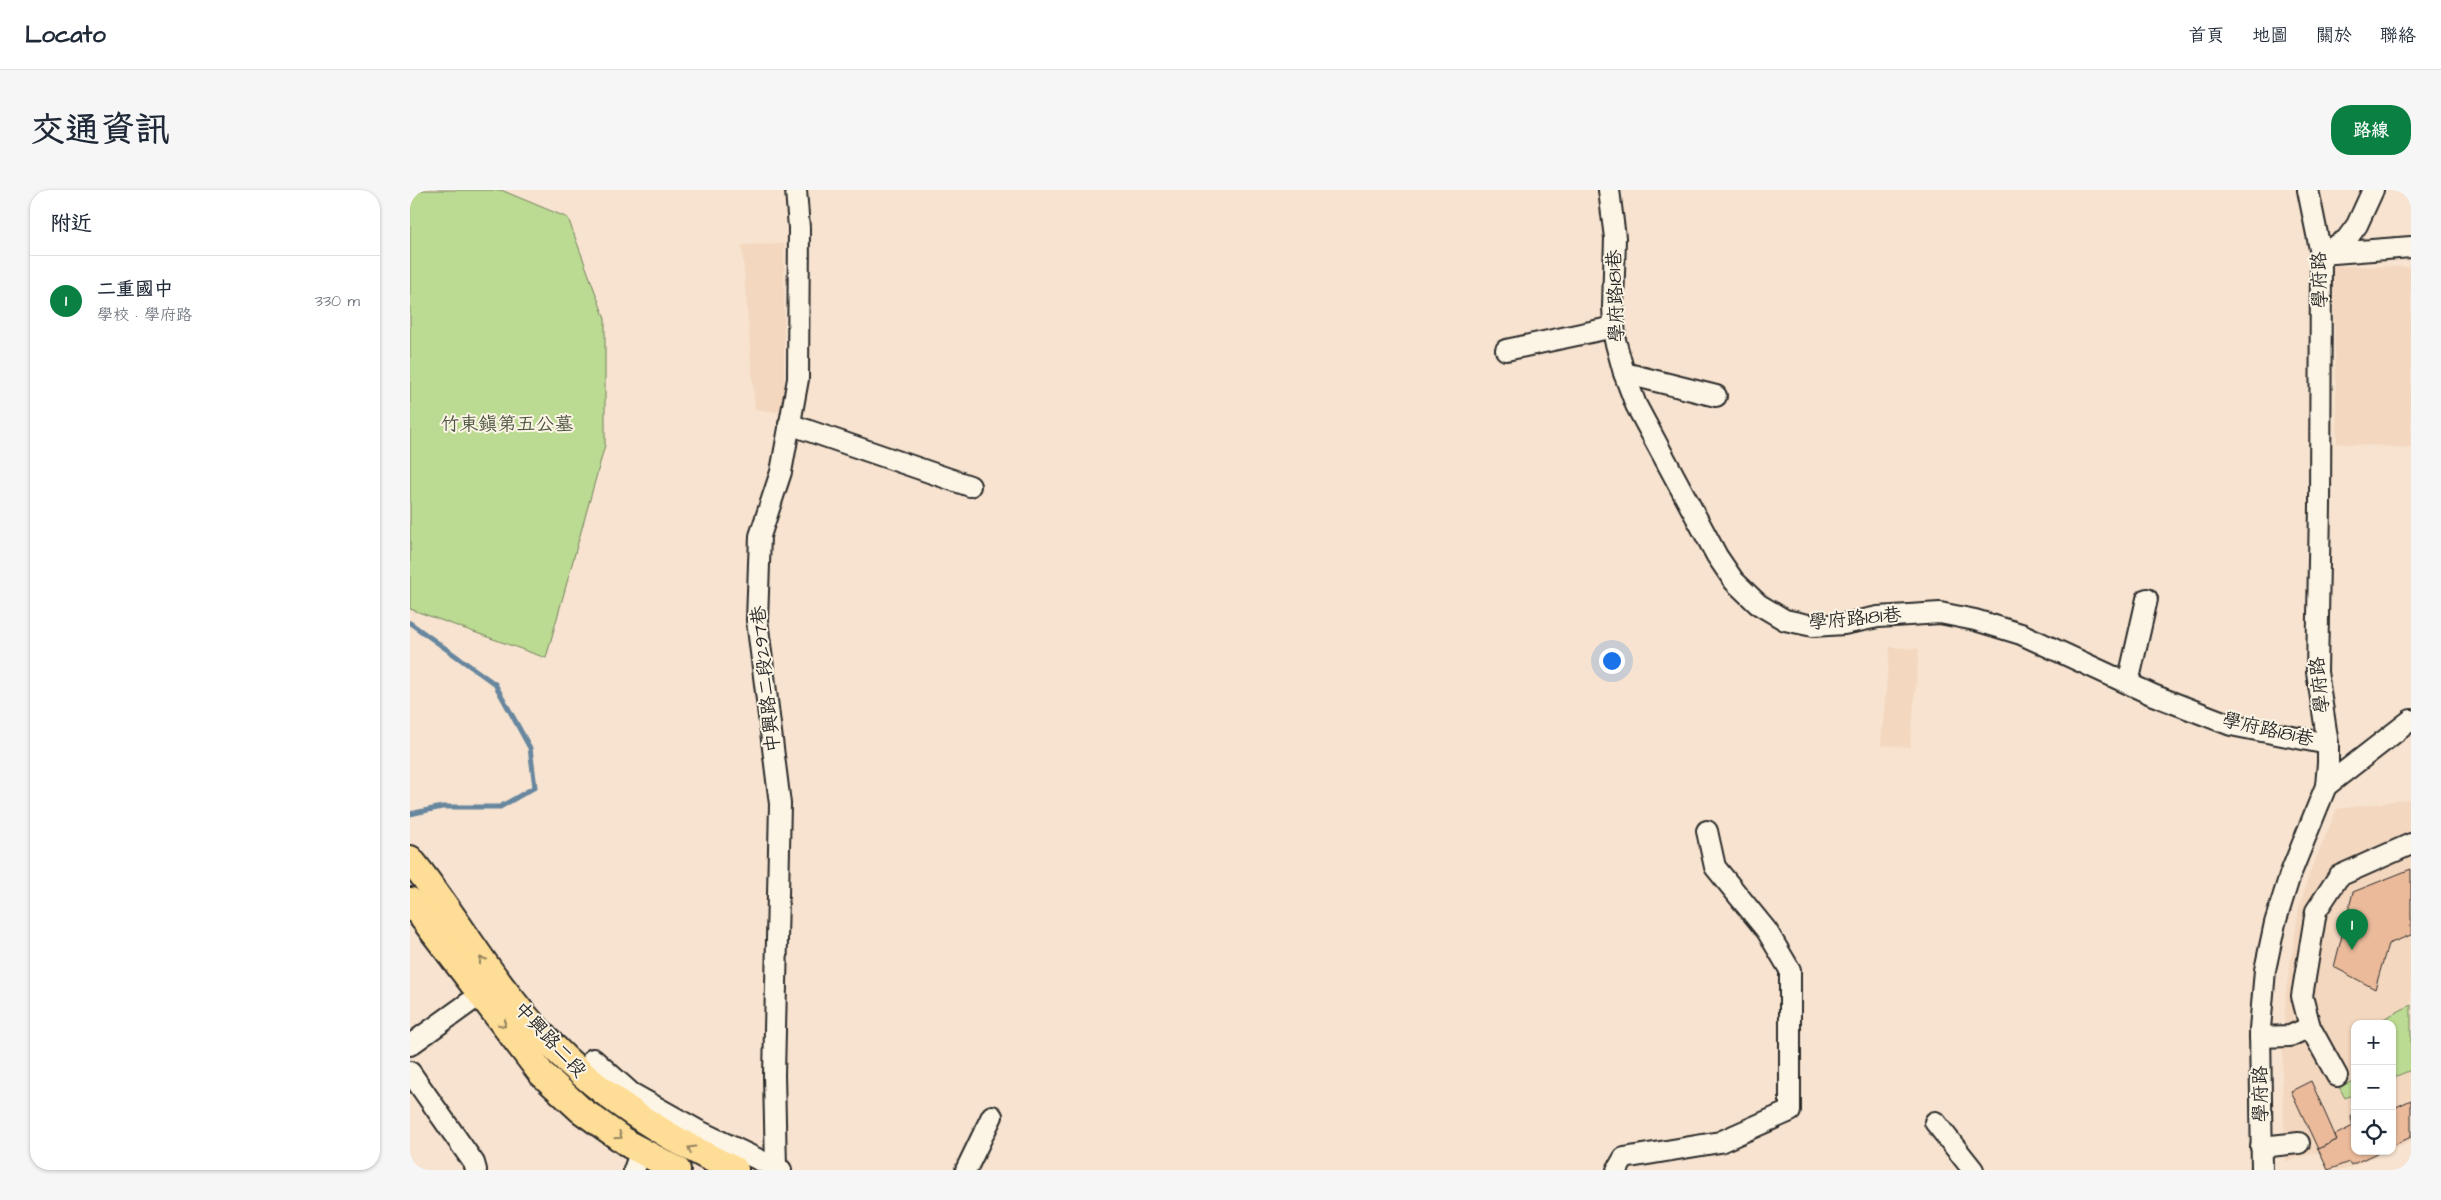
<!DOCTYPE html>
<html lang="zh-TW">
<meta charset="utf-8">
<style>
:root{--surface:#fff;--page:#f6f6f7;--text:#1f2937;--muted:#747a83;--line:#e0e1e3;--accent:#0b8043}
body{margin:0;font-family:"Architects Daughter","LXGW WenKai TC",sans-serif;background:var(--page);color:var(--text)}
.controls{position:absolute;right:15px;bottom:15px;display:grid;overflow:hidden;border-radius:10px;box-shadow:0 1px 4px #0004}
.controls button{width:45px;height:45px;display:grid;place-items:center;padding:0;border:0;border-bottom:1px solid var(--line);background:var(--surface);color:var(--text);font:25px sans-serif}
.you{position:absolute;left:1201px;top:470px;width:18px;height:18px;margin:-12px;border:4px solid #fff;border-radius:50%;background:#1a73e8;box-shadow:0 0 0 8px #1a73e833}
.badge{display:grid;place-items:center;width:32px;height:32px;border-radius:50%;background:var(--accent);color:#fff;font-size:16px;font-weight:700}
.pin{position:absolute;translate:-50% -41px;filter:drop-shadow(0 1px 2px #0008)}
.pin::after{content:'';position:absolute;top:26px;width:18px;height:15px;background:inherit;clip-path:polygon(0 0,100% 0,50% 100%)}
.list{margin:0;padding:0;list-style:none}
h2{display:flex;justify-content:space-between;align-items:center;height:65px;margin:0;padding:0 20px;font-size:21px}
h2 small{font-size:16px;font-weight:400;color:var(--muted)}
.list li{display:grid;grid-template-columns:32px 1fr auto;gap:15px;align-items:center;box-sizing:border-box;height:90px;padding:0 20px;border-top:1px solid var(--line)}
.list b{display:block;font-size:19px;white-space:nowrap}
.list p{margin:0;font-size:16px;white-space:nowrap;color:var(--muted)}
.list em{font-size:16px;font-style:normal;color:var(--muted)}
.icon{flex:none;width:28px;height:28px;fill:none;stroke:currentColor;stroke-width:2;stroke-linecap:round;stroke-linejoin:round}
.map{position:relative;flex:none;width:2001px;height:980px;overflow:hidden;border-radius:20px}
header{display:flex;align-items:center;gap:30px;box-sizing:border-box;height:70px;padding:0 25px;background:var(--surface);border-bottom:1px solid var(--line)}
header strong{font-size:24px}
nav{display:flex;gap:28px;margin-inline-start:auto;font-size:18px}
.intro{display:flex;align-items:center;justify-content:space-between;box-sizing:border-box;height:120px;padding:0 30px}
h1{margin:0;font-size:35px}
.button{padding:12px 22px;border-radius:20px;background:var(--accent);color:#fff;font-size:18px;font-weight:700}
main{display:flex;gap:30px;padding:0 30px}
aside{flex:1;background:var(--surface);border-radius:20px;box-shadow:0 1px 4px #0004}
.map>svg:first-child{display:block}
</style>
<header>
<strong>Locato</strong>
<nav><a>首頁</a><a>地圖</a><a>關於</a><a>聯絡</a></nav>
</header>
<div class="intro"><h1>交通資訊</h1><a class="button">路線</a></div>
<main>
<aside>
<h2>附近<small></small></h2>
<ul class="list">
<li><span class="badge">1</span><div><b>二重國中</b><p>學校 · 學府路</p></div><em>330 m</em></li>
</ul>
</aside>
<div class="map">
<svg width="2001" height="980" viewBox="0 0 2001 980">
<rect width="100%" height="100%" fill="#f7e3cf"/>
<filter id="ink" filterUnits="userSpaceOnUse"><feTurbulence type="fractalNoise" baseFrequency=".02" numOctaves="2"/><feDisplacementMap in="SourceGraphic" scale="10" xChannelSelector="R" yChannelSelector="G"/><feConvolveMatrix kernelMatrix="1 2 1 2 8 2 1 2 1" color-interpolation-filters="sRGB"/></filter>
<g filter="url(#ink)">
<g fill="#f3d7bf">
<polygon points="374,54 374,223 345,219 332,55"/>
<polygon points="1923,76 2001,77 2001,258 1927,253"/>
<polygon points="1480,457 1509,459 1500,557 1471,555"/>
<polygon points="2001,609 2001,951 1982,959 1982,834 1945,834 1945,961 1977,961 1934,980 1917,980 1909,962 1876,971 1872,888 1876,801 1889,719 1899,685 1927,619"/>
</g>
<g fill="#bbda92" stroke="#73825e">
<polygon points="13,0 91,0 158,28 195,129 195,255 136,468 0,419 0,4"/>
<polygon points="2001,815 2001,880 1982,888 1982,834 1963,834"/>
<polygon points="1945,890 1945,904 1935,908 1929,897"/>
</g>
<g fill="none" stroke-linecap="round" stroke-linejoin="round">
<polyline stroke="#68879f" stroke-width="5" points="0,433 85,494 120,558 125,597 90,617 32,617 0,624"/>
</g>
<g fill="#ebba9b" stroke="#2b2b2b">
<polygon points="2001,679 2001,745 1978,754 1965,799 1924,777 1943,702"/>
<polygon points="1901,891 1927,950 1908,959 1881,901"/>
<polygon points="2001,910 2001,947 1982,956 1982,919"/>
<polygon points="1945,922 1945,961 1971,961 1941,975 1939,972 1918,980 1908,959 1927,950 1925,945 1943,936 1941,927"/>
</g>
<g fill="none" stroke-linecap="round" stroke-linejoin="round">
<defs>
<g id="minor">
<polyline points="1199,0 1205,48 1203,117 1205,150 1214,183 1226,215 1307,366 1324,391 1348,414 1375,430 1403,436 1434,434 1468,427 1530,423 1565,430 1611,444 1743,505 1821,535 1918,554"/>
<polyline points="1918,60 1936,50 1947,35 1963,0"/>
<polyline points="1911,64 2001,57"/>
<polyline points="1096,160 1204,137"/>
<polyline points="1214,183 1306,206"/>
<polyline points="379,234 560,296"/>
<polyline points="1718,493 1737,409"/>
<polyline points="1916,596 2001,530"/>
<polyline points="1850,847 1880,846 1900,837"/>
<polyline points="0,855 71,804 85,799"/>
<polyline points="183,869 221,903 287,940 366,978"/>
<polyline points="0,882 64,973 66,980"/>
<polyline points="1927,886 1900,837 1892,806 1906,721 1929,686 2001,654"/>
<polyline points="1525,932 1563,980"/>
<polyline points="1851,957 1889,953"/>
<polyline points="224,980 231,961"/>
<polyline points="371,980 366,978 364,885 370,614 347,430 350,346 371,282 388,189 389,38 386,0"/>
<polyline points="556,980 582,926"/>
<polyline points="1207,980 1214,968 1310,952 1380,921 1380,780 1357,741 1305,677 1297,641"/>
<polyline points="1852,980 1850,839 1855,780 1865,733 1880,685 1916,596 1918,573 1918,554 1907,482 1910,316 1911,64 1898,0"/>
</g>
<g id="major">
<path d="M0 669C33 709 60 755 91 796 155 882 229 935 325 980"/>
<polyline points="0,711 131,883 171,920 220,955 267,980"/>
</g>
</defs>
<use href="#minor" stroke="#2b2b2b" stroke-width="24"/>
<use href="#major" stroke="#2b2b2b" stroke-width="30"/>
<use href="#minor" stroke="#fcf5e5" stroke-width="20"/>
<use href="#major" stroke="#fedd96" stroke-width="26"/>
</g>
<defs><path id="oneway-chevron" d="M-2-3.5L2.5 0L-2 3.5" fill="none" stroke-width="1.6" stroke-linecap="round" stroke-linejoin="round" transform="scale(1.25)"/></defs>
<g stroke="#948460">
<use href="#oneway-chevron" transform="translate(72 770) rotate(-126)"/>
<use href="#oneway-chevron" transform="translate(93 834) rotate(53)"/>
<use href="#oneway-chevron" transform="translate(209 946) rotate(35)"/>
<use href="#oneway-chevron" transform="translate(281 959) rotate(-149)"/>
</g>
</g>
<g text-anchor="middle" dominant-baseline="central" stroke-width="4" stroke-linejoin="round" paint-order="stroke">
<g font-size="19" fill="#2b2b2b" stroke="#fcf5e5">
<text transform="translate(1910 90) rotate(-92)">學府路</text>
<text transform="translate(1206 106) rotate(-92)">學府路181巷</text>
<text transform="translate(1445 429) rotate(-5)">學府路181巷</text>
<text transform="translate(356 489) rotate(-96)">中興路二段297巷</text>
<text transform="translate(1910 495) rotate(-96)">學府路</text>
<text transform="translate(1858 540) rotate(13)">學府路181巷</text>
<text transform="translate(140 850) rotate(47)">中興路二段</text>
<text transform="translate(1851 904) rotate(-91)">學府路</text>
</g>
<g font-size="19" fill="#4f5745" stroke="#fcf5e5">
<text x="97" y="234">竹東鎮第五公墓</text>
</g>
</g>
</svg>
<div class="controls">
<button>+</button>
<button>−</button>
<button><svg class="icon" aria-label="locate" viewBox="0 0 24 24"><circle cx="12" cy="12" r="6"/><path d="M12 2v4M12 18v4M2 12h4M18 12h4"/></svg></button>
</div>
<div class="you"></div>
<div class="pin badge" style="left:1942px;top:760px">1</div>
</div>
</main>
